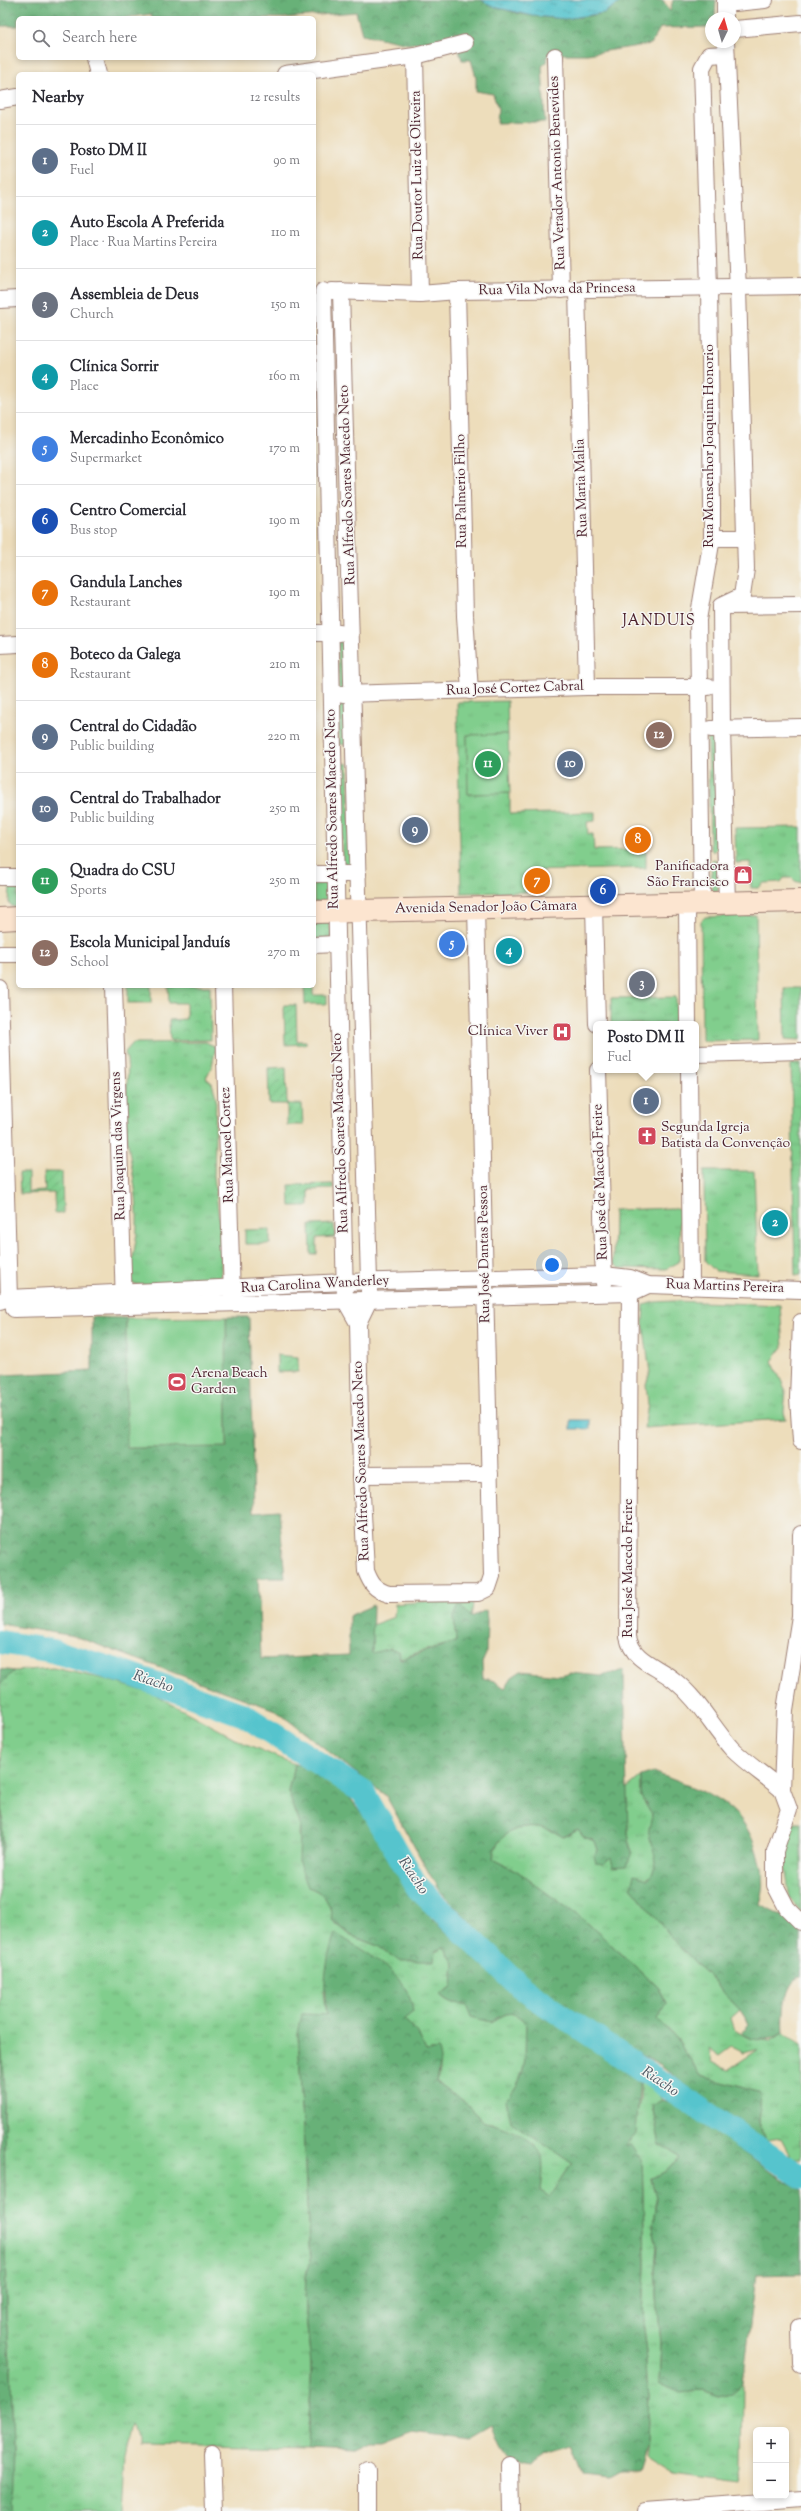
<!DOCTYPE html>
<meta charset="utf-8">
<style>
:root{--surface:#fff;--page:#f7f7f7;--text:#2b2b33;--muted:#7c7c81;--line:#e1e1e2;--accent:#d1495b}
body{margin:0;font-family:"Sorts Mill Goudy",serif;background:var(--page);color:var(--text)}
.controls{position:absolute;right:12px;bottom:12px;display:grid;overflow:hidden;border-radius:6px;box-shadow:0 2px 6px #0003}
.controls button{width:36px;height:36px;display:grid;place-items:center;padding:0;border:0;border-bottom:1px solid var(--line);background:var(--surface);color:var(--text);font:20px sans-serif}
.compass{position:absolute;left:705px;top:12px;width:36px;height:36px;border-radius:50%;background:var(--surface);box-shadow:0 2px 6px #0003;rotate:5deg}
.you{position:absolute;left:552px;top:1265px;width:14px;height:14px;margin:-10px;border:3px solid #fff;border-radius:50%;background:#1a73e8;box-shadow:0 0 0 6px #1a73e833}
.badge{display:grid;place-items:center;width:26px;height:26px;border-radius:50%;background:var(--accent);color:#fff;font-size:13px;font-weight:700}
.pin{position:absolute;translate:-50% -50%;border:2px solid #fff;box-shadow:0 1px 4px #0006}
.popup{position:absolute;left:593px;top:1021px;width:106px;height:52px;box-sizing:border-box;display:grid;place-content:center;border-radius:6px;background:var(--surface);filter:drop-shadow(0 1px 3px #0005);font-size:13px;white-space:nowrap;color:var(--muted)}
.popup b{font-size:15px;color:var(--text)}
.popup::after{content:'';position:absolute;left:50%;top:100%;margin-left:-8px;border:8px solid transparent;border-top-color:var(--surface)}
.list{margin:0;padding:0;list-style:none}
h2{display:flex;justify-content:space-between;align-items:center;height:52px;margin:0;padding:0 16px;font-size:17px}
h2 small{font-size:13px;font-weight:400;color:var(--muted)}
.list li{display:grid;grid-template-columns:26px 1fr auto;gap:12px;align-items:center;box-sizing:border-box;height:72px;padding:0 16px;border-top:1px solid var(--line)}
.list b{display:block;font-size:15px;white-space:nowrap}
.list p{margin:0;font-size:13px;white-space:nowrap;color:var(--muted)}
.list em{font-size:13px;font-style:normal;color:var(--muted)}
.icon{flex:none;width:22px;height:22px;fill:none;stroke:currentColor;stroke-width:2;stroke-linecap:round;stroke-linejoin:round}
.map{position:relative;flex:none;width:801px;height:2511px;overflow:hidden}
.search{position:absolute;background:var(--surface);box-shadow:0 2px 6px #0003;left:16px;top:16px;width:300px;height:44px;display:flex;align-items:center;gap:10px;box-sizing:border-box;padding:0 14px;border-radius:6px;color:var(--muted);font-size:15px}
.panel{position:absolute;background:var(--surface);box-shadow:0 2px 6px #0003;left:16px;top:72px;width:300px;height:916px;border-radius:6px}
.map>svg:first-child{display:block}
</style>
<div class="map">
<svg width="801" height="2511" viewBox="0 0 801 2511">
<defs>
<pattern id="grass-tufts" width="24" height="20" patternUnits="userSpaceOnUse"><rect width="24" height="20" fill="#81ce8d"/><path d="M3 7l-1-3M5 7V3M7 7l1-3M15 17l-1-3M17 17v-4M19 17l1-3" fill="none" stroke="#71b07a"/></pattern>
<pattern id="forest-crowns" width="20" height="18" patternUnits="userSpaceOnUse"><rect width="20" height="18" fill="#68b178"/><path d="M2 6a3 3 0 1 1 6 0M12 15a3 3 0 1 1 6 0" fill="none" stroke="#588f63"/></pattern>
<pattern id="park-crowns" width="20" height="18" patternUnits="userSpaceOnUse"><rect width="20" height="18" fill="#81ce8d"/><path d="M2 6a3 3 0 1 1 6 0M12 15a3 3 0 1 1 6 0" fill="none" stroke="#71b07a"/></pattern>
<pattern id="garden-furrows" width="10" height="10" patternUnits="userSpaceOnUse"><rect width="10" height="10" fill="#81ce8d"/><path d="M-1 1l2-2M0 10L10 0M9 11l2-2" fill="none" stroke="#71b07a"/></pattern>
<pattern id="water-ripples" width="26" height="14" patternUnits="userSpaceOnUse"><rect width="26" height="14" fill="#57c4cd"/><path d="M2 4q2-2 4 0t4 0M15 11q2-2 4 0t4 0" fill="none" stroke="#4a9fa7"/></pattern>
</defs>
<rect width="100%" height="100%" fill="#f6f6f2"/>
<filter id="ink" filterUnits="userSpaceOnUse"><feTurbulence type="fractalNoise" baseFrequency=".025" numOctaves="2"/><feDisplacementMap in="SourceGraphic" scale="8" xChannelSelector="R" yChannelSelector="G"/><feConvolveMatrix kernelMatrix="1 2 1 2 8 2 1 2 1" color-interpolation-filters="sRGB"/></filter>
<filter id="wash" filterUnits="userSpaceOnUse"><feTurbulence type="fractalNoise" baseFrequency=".012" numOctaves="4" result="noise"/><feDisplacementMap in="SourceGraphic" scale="16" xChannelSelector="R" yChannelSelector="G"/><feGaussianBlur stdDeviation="0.9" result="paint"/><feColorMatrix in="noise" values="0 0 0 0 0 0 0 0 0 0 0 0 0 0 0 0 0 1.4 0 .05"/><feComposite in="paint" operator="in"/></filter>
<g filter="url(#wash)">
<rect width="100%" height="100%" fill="#edddbb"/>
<g fill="url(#grass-tufts)" stroke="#66765c" fill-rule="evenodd">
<polygon points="341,641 343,641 346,745 339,744 338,642"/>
<polygon points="507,701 508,734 467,735 468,794 510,793 510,814 595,812 595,821 587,822 588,834 593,834 594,850 646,849 646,868 528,871 528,892 461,893 457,702"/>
<polygon points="711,736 714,738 717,848 713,852 710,847 708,738"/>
<polygon points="344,763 348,764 351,864 345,867 342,866 340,764"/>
<polygon points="801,827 801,883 795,881 792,878 784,878 781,882 764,883 758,888 751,888 750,862 736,863 735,828"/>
<polygon points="714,859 717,861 718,892 712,890 711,861"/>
<polygon points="314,882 329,882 330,901 314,902"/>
<polygon points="10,885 18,885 18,908 12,906 9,903"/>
<polygon points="756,915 758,1040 702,1041 701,921 705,917"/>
<polygon points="329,922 332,938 314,939 314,923"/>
<polygon points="304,986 313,986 313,995 327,995 327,1004 305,1004"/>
<polygon points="784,988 801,988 801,1040 785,1039"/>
<polygon points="676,997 677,1024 611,1024 611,998"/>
<path d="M206 1042 216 1047 212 1066 206 1078 212 1083 216 1097 214 1176 221 1236V1276L219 1282 146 1285 132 1284C129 1264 137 1246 137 1227 139 1188 126 1150 125 1112 125 1092 131 1071 125 1052L133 1043Z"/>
<polygon points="791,1064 801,1064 801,1275 795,1276"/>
<polygon points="704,1171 754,1171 758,1274 715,1271 705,1261"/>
<polygon points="672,1208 680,1210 679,1262 666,1269 619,1268 613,1263 614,1210"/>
<polygon points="270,1229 270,1244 245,1244 245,1230"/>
<polygon points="674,1301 780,1305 783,1347 772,1361 786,1391 784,1412 786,1419 644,1428 648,1404 646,1384 650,1373 643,1322 644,1305 654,1302"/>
<path d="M457 1599 468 1601 473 1605 471 1617 459 1605 455 1629 456 1642C443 1646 414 1652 405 1658L372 1653V1625L394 1617 395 1604Z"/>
<path d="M53 1668 105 1679 153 1694 244 1743 294 1764 288 1792 300 1824 299 1835 308 1887C324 1892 331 1903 332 1920L351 1936 378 1946 399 1961 444 1948 454 1963 452 1987 439 1995 453 2003 466 2004 491 2022C508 2013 511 2008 526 2023 524 2057 530 2072 506 2100L540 2141 573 2164C564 2170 559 2187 549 2197L541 2191 542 2176 534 2144 492 2123 484 2122 469 2106 436 2082 439 2071 438 2050 426 2052 418 2034 404 2019 323 1991 326 2016 298 2033 310 2262C300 2283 309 2340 311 2365 312 2392 308 2421 307 2448L140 2445V2439L131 2425 124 2456 121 2511H11L10 2506 13 2450 11 2372 6 2316 4 2097 0 2019V1860L3 1847 0 1685 14 1671Z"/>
<path d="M641 1776V1797L652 1815 649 1833 657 1864 653 1875 631 1887 675 1941 740 2010 731 2018 735 2031 749 2038 770 2041 784 2033 801 2044V2159H792L781 2138 766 2140 759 2123 761 2093 701 2076 678 2040 658 2019 666 2003 658 1987 585 1921 517 1871 493 1859C494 1833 523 1821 546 1829 552 1830 558 1834 563 1837L578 1829 584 1837 595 1841 598 1850 611 1857 632 1852 628 1833 626 1789ZM732 2047 744 2053 759 2049 729 2069 712 2062 709 2048 720 2056Z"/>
<polygon points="791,1823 801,1823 801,1912 790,1899 784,1860 783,1842"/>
<polygon points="640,2076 653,2084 663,2100 652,2106 660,2145 679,2156 666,2171 651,2179 656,2197 653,2227 657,2246 655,2271 661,2344 659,2383 679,2392 703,2391 718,2397 732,2394 743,2384 742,2470 739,2483 672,2474 645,2457 647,2442 649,2394 646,2383 645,2362 647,2353 643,2320 645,2264 642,2159 624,2144 630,2140 640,2100"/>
</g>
<g fill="url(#forest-crowns)" stroke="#596852">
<path d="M0 0H481C517 18 564 23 603 13 610 11 616 3 623 0 634 0 652 0 663 0L670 11 673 0H716L715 18H711V27L660 28 651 44 587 54H548L547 62 542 66 545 122 497 123 498 109 493 94 476 91V77L471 60H462L455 38 408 44 362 34 356 12 283 18H152L151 14 124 18H18V26H0Z"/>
<path d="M92 1317 126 1318 127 1448 227 1447 226 1317H249L254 1512 279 1510 285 1578H258L261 1659 349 1655V1616L373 1605 372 1653 391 1648 399 1652 400 1659 456 1642 454 1617 459 1605 471 1617 486 1610 487 1621 486 1654 482 1663 483 1678 494 1681 505 1688 512 1677 521 1671 559 1675 570 1673 601 1676 624 1670 628 1833 632 1852 627 1866 613 1867 611 1857 603 1864 596 1863 594 1856 598 1850 595 1841 584 1837 578 1829 563 1837C558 1834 552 1830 546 1829 523 1821 494 1833 493 1859L517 1871 585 1921 658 1987 666 2003 658 2019 678 2040 701 2076 761 2093 759 2123 766 2140 681 2082 661 2065 627 2047 532 1985 438 1889 386 1796 275 1710 74 1636 0 1624 2 1375 92 1371Z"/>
<polygon points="0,1669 14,1671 0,1685"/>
<polygon points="0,1759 3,1847 0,1860"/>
<path d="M294 1764 305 1766 348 1795 365 1818 396 1870 430 1917 485 1967 545 2015 640 2076 636 2134 625 2144 631 2146 642 2159 645 2264 643 2320 647 2353 645 2362 646 2383 649 2394 647 2442 638 2471H622L611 2477 583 2474 572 2445 544 2453 531 2467C502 2463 499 2452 491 2426L470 2438 412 2431 384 2442H369L352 2450 307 2448C308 2421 312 2392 311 2365 309 2340 300 2283 310 2261L298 2033 302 2014 326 2015C323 1986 325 1962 335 1933 364 1952 409 1972 413 2012L404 2019 418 2034 426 2052 438 2050 440 2060 436 2082 469 2106 484 2122C500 2124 538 2140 542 2157 544 2168 542 2181 541 2191L549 2197C559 2186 564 2171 573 2164L511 2122 506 2100C530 2072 524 2057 526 2023 511 2008 507 2013 491 2022L471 2017 466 2004 453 2003 439 1995 452 1987 454 1963 444 1948 435 1952 434 1961H399L378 1946 352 1936 332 1920C331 1903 324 1892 308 1887L299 1863 300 1824 288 1792Z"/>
<path d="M654 1772C703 1793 743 1798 758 1856 764 1878 766 1882 760 1904L786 1919 801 1932V1977C783 1979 783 2020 784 2033 769 2041 755 2043 741 2033L749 2024 740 2010 675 1941 631 1887 634 1875 648 1879C664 1867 651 1849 649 1834 648 1828 651 1821 652 1815L641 1797V1776Z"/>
<polygon points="0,2019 4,2097 6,2316 11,2372 13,2450 11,2511 0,2511"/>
<polygon points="663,2100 677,2104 780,2179 801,2190 801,2274 756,2275 743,2384 732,2394 718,2397 703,2391 679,2393 659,2383 661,2344 655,2271 657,2246 653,2227 656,2197 651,2179 666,2171 679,2156 660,2145 652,2106"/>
</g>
<g fill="url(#park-crowns)" stroke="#66765c">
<rect x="128" y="986" width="23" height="17"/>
<polygon points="168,986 210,986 211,1040 170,1041 169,1020 186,1019 186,1003 169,1003"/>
</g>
<g fill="url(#garden-furrows)" stroke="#66765c">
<polygon points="284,1005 296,1005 297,1041 306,1041 306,1044 285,1045"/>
<polygon points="286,1067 287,1104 302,1104 303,1125 287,1125 287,1104 269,1104 268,1068"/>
<polygon points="44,1172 62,1172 63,1213 55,1213 54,1193 20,1194 19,1173 28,1173 28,1192 45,1191"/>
<polygon points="333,1184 333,1189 309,1190 309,1206 290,1206 289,1185"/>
<polygon points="334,1224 335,1237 317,1238 317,1254 311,1255 310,1225"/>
<polygon points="277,1355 298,1357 298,1372 277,1372"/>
</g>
<g fill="#81ce8d" stroke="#66765c">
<polygon points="508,734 510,793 468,794 467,735"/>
<polygon points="226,1317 227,1447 127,1448 126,1318"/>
</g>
<g fill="url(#water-ripples)" stroke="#50727c">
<polygon points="481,0 624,0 604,13 565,19 533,16 494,7"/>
<rect x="571" y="1420" width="19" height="9"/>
</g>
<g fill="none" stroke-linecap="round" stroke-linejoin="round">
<polyline stroke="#57c4cd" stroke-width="24" points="0,1642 53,1651 130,1674 244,1715 363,1792 418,1888 523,1989 801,2177"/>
</g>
</g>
<g filter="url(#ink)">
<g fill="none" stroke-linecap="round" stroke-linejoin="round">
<defs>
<g id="street">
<polyline points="725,0 725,18"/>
<polyline points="725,4 765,0"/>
<polyline points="735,29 801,23"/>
<polyline points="726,42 738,289 746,569 742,596 721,606 722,729 727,903"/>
<polyline points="415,56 420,294"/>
<polyline points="555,56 561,290"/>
<polyline points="94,58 98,74"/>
<polyline points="285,74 415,56 465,43"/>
<polyline points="0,100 18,97"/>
<polyline points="577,290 587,687"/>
<polyline points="323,291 345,1300 358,1323"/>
<polyline points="332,291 420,294 457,291 801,286"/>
<path d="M341 291 369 1281V1300L358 1323 361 1475 366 1571C371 1584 375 1590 389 1594L478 1593 488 1588 492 1576 476 908"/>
<polyline points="457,291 465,616 470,691"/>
<polyline points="0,300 18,299"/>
<polyline points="712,538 746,538"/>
<polyline points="725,606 801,605"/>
<polyline points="314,633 340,633"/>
<polyline points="0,645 18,644"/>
<polyline points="343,694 587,687 708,687"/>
<polyline points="711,729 801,727"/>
<polyline points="314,874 358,874"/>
<polyline points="0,877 18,877"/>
<polyline points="687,903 688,1024"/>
<polyline points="702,903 698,620 712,538 712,504 709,288 702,68 709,55 726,54"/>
<polyline points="594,906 597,1024"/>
<polyline points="314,945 336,944"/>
<polyline points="0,954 18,954"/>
<polyline points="114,986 124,1304"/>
<polyline points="223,986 232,1298"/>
<polyline points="0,989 9,1298 15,1307"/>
<polyline points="696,1054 801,1051"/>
<polyline points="598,1070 604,1284"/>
<polyline points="689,1070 691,1287"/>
<path d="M630 1283 628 1637C633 1662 658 1666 675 1681 699 1700 712 1727 732 1749 747 1764 766 1776 782 1790"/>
<polyline points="0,1301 9,1298 346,1282 604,1275 630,1278 648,1285 801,1290"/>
<polyline points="14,1309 631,1293 648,1285"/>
<polyline points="801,1322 798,1398 801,1441"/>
<polyline points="361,1475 490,1474"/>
<polyline points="801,1534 800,1616 785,1710 782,1790 789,1809 775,1851 775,1885 787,1908 801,1922"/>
<polyline points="800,2327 801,2364"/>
<polyline points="212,2453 214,2511"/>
<polyline points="510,2465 511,2511"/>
<polyline points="367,2511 367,2469"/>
<polyline points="645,2511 801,2499"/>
</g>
<g id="secondary">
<polyline points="314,912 801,901"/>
<polyline points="0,919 18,918"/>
</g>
</defs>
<use href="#street" stroke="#9c7e73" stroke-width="18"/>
<use href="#secondary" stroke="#9c7e73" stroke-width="24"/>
<use href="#street" stroke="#fff" stroke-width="16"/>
<use href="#secondary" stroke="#fce5d0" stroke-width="22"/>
</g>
</g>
<defs>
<symbol id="shop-square" viewBox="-11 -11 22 22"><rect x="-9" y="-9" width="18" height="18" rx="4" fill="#d1495b" stroke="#f6f6f2"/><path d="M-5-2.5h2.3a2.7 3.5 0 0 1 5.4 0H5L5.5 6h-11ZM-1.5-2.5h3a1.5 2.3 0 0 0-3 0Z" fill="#fff"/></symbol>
<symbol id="hospital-square" viewBox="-11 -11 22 22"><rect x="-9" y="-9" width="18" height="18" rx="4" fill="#d1495b" stroke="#f6f6f2"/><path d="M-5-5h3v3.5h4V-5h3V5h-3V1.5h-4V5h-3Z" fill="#fff"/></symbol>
<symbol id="church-square" viewBox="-11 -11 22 22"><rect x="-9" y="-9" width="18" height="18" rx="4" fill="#d1495b" stroke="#f6f6f2"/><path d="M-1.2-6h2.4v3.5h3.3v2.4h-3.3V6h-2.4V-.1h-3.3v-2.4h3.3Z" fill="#fff"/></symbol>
<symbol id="stadium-square" viewBox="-11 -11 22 22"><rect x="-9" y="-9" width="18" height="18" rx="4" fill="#d1495b" stroke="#f6f6f2"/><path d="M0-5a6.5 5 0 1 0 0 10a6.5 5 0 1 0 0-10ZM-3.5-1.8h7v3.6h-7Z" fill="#fff"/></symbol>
</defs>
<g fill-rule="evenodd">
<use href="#shop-square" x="732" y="864" width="22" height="22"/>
<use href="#hospital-square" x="551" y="1021" width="22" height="22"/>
<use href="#church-square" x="636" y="1125" width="22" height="22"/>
<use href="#stadium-square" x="166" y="1371" width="22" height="22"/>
</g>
<g text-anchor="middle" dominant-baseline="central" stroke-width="3" stroke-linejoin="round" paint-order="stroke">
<g font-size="14" fill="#4a1f2b" stroke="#f6f6f2">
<text transform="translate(558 173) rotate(-92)">Rua Verador Antonio Benevides</text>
<text transform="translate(418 175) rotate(-91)">Rua Doutor Luiz de Oliveira</text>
<text transform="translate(557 290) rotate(-1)">Rua Vila Nova da Princesa</text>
<text transform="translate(710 446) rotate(-90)">Rua Monsenhor Joaquim Honorio</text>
<text transform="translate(348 485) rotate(-92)">Rua Alfredo Soares Macedo Neto</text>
<text transform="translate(582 488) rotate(-92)">Rua Maria Malia</text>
<text transform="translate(462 491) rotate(-91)">Rua Palmerio Filho</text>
<text transform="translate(515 689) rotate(-2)">Rua José Cortez Cabral</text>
<text transform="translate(333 809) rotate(-91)">Rua Alfredo Soares Macedo Neto</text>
<text transform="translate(486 908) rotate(-1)">Avenida Senador João Câmara</text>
<text transform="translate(341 1133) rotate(-92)">Rua Alfredo Soares Macedo Neto</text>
<text transform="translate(228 1145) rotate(-92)">Rua Manoel Cortez</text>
<text transform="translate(119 1146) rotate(-92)">Rua Joaquim das Virgens</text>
<text transform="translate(601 1182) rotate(-92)">Rua José de Macedo Freire</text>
<text transform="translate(485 1254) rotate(-91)">Rua José Dantas Pessoa</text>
<text transform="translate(315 1285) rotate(-3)">Rua Carolina Wanderley</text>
<text transform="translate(725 1287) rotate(2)">Rua Martins Pereira</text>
<text transform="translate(362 1461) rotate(-92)">Rua Alfredo Soares Macedo Neto</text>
<text transform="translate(629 1568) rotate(-90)">Rua José Macedo Freire</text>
</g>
<g font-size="14" fill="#4a1f2b" stroke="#f6f6f2" text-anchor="end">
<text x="729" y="867">Panificadora<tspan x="729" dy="16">São Francisco</tspan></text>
<text x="548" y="1032">Clínica Viver</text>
<text x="661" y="1128" text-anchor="start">Segunda Igreja<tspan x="661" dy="16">Batista da Convenção</tspan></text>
<text x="191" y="1374" text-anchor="start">Arena Beach<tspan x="191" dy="16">Garden</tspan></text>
</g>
<g font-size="15" letter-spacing="1" fill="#4a1f2b" stroke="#f6f6f2">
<text x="659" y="621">JANDUIS</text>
</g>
<g font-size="15" font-style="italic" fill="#4f5964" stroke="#f6f6f2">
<text transform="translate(153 1682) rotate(19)">Riacho</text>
<text transform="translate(413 1876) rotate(56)">Riacho</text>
<text transform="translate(660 2082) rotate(34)">Riacho</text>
</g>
</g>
</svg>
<div class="controls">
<button>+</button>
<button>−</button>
</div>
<svg class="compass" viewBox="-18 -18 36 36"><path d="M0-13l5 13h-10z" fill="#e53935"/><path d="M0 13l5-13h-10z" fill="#7c7c81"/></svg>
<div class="you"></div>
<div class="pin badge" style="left:646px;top:1101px;background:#5c6f8a">1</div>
<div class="popup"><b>Posto DM II</b>Fuel</div>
<div class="pin badge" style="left:775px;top:1223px;background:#0f9aa8">2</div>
<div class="pin badge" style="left:642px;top:984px;background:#6b7280">3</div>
<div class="pin badge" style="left:509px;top:951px;background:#0f9aa8">4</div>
<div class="pin badge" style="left:452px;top:944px;background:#3f7fe0">5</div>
<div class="pin badge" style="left:603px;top:891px;background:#1a4fb4">6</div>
<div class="pin badge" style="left:537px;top:881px;background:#e8710a">7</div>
<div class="pin badge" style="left:638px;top:840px;background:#e8710a">8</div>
<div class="pin badge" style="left:415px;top:830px;background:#5c6f8a">9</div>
<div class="pin badge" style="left:570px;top:764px;background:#5c6f8a">10</div>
<div class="pin badge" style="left:488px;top:764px;background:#2e9e5b">11</div>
<div class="pin badge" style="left:659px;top:735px;background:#8d6e63">12</div>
<div class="search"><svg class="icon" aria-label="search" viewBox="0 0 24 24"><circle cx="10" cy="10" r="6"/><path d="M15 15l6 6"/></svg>Search here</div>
<section class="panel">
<h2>Nearby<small>12 results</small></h2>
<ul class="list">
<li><span class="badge" style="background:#5c6f8a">1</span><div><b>Posto DM II</b><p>Fuel</p></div><em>90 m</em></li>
<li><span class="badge" style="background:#0f9aa8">2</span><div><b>Auto Escola A Preferida</b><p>Place · Rua Martins Pereira</p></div><em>110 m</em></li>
<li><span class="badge" style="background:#6b7280">3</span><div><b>Assembleia de Deus</b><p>Church</p></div><em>150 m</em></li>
<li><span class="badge" style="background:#0f9aa8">4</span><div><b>Clínica Sorrir</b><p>Place</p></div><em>160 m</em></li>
<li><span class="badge" style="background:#3f7fe0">5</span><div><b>Mercadinho Econômico</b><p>Supermarket</p></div><em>170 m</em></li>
<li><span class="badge" style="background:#1a4fb4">6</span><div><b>Centro Comercial</b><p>Bus stop</p></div><em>190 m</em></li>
<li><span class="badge" style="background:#e8710a">7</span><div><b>Gandula Lanches</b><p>Restaurant</p></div><em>190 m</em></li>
<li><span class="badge" style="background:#e8710a">8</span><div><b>Boteco da Galega</b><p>Restaurant</p></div><em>210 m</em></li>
<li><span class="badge" style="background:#5c6f8a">9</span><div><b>Central do Cidadão</b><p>Public building</p></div><em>220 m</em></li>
<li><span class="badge" style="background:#5c6f8a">10</span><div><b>Central do Trabalhador</b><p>Public building</p></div><em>250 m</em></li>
<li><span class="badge" style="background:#2e9e5b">11</span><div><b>Quadra do CSU</b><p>Sports</p></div><em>250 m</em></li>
<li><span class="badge" style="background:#8d6e63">12</span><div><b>Escola Municipal Janduís</b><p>School</p></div><em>270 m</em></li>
</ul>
</section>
</div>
